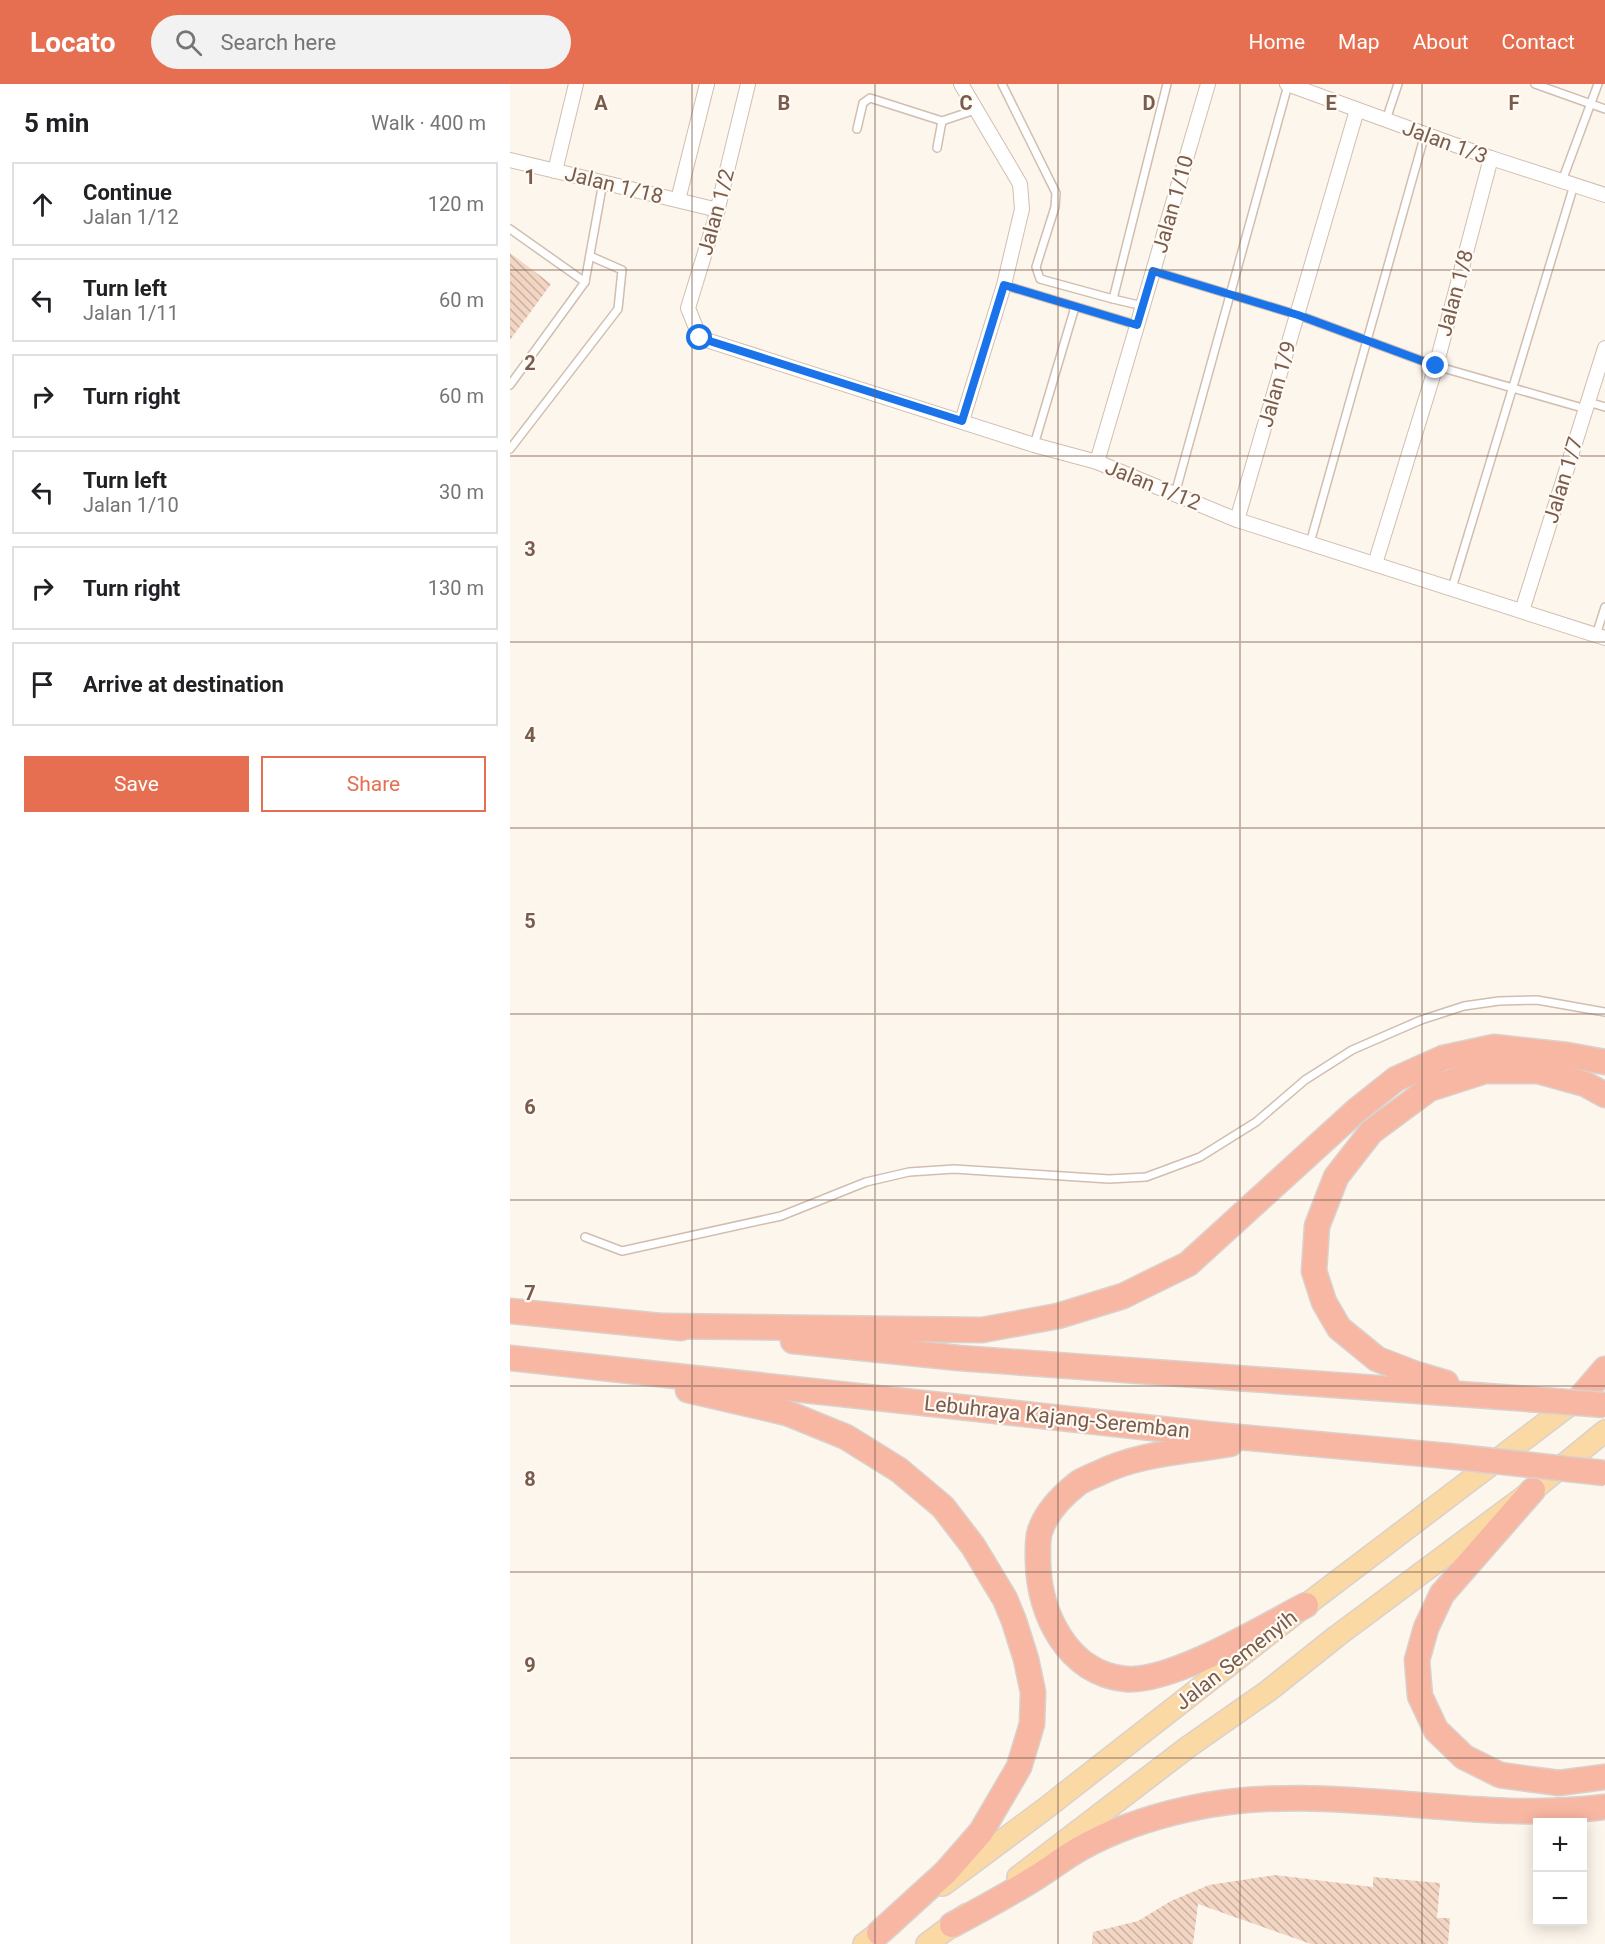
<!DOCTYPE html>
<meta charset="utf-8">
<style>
:root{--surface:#fff;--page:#f2f2f2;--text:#202124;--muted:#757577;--line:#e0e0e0;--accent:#e76f51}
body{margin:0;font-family:Roboto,sans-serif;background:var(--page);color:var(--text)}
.controls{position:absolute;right:18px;bottom:18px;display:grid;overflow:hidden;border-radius:0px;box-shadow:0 3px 15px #0003}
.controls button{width:54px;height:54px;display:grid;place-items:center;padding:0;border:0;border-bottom:2px solid var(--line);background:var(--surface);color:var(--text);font:30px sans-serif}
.stop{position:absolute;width:18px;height:18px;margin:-14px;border:4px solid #1a73e8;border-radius:50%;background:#fff}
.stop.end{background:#1a73e8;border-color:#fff;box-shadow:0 2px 6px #0008}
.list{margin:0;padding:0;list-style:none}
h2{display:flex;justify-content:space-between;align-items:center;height:78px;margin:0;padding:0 24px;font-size:26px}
h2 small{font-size:20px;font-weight:400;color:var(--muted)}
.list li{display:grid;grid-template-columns:39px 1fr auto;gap:18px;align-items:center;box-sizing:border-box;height:84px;margin:0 12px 12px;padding:0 12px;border:2px solid var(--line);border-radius:0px}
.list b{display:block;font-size:22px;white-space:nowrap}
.list p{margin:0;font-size:20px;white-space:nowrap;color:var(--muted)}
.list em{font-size:20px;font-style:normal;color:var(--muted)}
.actions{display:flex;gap:12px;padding:18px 24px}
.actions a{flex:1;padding:14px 0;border:2px solid var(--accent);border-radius:0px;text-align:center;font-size:21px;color:var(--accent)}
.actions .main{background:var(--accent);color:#fff}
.icon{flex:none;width:33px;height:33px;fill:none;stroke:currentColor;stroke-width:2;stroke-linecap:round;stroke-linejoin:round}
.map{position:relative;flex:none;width:1095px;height:1860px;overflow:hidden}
header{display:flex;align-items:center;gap:36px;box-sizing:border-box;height:84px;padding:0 30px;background:var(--accent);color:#fff}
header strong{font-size:28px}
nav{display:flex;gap:33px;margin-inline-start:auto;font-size:21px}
.search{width:420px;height:54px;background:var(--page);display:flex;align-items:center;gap:15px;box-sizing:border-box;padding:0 21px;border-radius:33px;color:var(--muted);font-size:22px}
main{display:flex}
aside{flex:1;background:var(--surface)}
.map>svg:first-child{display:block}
</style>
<header>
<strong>Locato</strong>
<div class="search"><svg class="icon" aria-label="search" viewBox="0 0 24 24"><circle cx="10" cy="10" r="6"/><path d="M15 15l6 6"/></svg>Search here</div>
<nav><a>Home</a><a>Map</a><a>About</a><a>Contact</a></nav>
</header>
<main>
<aside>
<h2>5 min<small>Walk · 400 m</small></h2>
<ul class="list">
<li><svg class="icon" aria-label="ahead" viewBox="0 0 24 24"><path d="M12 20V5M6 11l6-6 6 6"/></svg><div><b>Continue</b><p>Jalan 1/12</p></div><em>120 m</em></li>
<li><svg class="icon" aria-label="left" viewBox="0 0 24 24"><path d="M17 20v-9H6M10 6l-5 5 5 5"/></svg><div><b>Turn left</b><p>Jalan 1/11</p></div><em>60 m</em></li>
<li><svg class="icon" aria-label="right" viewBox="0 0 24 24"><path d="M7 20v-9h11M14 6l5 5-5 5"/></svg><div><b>Turn right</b></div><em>60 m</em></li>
<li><svg class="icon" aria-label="left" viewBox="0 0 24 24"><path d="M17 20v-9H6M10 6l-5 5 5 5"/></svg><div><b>Turn left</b><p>Jalan 1/10</p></div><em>30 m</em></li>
<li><svg class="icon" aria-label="right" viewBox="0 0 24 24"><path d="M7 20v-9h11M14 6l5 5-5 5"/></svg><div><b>Turn right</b></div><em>130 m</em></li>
<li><svg class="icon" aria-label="arrive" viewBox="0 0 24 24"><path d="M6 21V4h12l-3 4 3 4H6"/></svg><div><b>Arrive at destination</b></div></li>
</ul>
<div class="actions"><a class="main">Save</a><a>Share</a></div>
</aside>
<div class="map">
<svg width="1095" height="1860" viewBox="0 0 1095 1860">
<defs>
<pattern id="building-back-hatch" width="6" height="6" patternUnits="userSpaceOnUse" patternTransform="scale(1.5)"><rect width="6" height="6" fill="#f3d5c3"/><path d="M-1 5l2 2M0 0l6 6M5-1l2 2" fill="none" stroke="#cab0a1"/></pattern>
</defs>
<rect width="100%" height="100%" fill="#fdf6ec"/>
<g fill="url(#building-back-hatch)">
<polygon points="0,169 41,200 0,256"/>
<polygon points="765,1791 863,1803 863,1793 930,1799 927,1834 940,1834 938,1860 801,1860 688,1820 683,1860 582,1860 583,1848 628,1837 661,1817 699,1801"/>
</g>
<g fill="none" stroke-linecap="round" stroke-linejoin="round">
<defs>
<g id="lane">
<polyline points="492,0 546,109 545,123 526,183 530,195 603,215 657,0"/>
<polyline points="1025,0 1095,25"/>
<polyline points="876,36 888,0"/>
<polyline points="347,45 353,19 360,14 432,37 465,26"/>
<polyline points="427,64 432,37"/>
<polyline points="1052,97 1088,0"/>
<polyline points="0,145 75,198"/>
<polyline points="643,187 788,231 926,282 1076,325"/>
<polyline points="494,201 627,241"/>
<polyline points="603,215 633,222"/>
<polyline points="0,301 75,198 93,98"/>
<polyline points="1078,318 1095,323"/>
<polyline points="524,361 565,223"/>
<polyline points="0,365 108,225 112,186 80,172"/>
<polyline points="665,410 778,1"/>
<polyline points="800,459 915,50"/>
<polyline points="942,504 1064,101"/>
<polyline points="1086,551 1095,523"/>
<polyline points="75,1153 112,1167 271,1132 356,1098 399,1088 444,1085 599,1095 636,1093 690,1073 746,1038 795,996 842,966 911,936 954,922 989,917 1027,916 1095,928"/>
</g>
<g id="street">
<polyline points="238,0 205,136 178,224 190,254 524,361 587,378 727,436 1095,554"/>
<polyline points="451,0 510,100 512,125 494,201 452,337"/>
<polyline points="777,0 981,74 1095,111"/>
<polyline points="0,76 208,126"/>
<polyline points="45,87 66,0"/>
<polyline points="168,116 197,0"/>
<polyline points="587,378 698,0"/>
<polyline points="727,436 847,26"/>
<polyline points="865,480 926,282 981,74"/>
<polyline points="1012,527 1095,264"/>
</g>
<g id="primary">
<polyline points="508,1793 678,1663 758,1607 827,1552 1023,1406 1095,1347"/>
<polyline points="433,1801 536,1724 796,1521 1070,1313"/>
<polyline points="354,1860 381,1840"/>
<polyline points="417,1860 456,1831"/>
</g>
<g id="highway">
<polyline points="0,1227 171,1244"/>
<polyline points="155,1242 472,1246 548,1232 613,1212 678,1180 847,1026 886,995 933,974 984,963 1057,971 1095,978"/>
<polyline points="283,1257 449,1274 1019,1315"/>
<polyline points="0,1274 706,1351 938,1372"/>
<polyline points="936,1299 906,1290 867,1275 829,1244 814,1218 804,1187 807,1142 826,1093 861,1048 919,1005 975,987 1028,987 1075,1000 1095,1011"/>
<polyline points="178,1306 277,1329 336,1353 389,1386 433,1423 463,1462 495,1515 504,1537 516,1575 523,1608 522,1640 509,1683 471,1748 436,1788 369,1849"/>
<polyline points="1070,1314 1095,1285"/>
<path d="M720 1360C674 1368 629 1369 587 1390 580 1393 572 1396 567 1400 552 1412 536 1429 530 1447 527 1456 528 1469 528 1478 529 1530 558 1590 616 1595 661 1599 754 1543 796 1521"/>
<polyline points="1023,1406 932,1510 916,1544 907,1576 910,1612 926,1646 954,1673 990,1691 1049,1699 1095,1693"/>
<path d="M442 1841C470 1826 498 1811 525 1794 541 1784 555 1773 571 1764 603 1746 642 1733 678 1725 816 1694 956 1741 1095 1723"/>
</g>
</defs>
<use href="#lane" stroke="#d1beb0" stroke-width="10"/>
<use href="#street" stroke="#d1beb0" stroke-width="16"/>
<use href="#primary" stroke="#dad1cd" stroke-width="24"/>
<use href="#highway" stroke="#dad1cd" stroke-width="27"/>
<use href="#lane" stroke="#fff" stroke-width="7"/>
<use href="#street" stroke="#fff" stroke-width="14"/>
<use href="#primary" stroke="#fbd9a5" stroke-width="21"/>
<use href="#highway" stroke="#f7b7a3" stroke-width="24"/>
<defs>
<g id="highway-bridge">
<polyline points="1019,1315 1095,1321"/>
<polyline points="938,1372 1095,1389"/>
</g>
</defs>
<use href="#highway-bridge" stroke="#dad1cd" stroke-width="27" stroke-linecap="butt"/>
<use href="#highway-bridge" stroke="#f7b7a3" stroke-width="24"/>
</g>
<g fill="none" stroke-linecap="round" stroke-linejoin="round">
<polyline stroke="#1a73e8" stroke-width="8" points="190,254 452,337 494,201 627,241 643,187 788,231 926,282"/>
</g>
<path fill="none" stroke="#7a5c4d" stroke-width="1.5" stroke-opacity="0.55" d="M182 0V1860M365 0V1860M548 0V1860M730 0V1860M912 0V1860M0 186H1095M0 372H1095M0 558H1095M0 744H1095M0 930H1095M0 1116H1095M0 1302H1095M0 1488H1095M0 1674H1095"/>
<g text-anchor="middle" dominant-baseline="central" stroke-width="4.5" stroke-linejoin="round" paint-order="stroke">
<g font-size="21" fill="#7a5c4d" stroke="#fffaf3">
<text transform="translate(935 58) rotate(20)">Jalan 1/3</text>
<text transform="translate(104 101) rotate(14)">Jalan 1/18</text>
<text transform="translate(663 120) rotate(-74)">Jalan 1/10</text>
<text transform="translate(206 128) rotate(-75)">Jalan 1/2</text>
<text transform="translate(945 209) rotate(-75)">Jalan 1/8</text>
<text transform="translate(767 300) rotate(-74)">Jalan 1/9</text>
<text transform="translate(1053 396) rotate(-73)">Jalan 1/7</text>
<text transform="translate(643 401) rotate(22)">Jalan 1/12</text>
<text transform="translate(547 1333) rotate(6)">Lebuhraya Kajang-Seremban</text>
<text transform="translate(726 1576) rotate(-38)">Jalan Semenyih</text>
</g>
</g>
<g font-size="20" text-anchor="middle" font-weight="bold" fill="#7a5c4d" stroke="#fffaf3" stroke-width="4.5" stroke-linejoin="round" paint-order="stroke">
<text x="91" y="26">A</text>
<text x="274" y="26">B</text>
<text x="456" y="26">C</text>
<text x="639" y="26">D</text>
<text x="821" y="26">E</text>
<text x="1004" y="26">F</text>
<text x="20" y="100">1</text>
<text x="20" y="286">2</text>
<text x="20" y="472">3</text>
<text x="20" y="658">4</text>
<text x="20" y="844">5</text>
<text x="20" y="1030">6</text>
<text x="20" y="1216">7</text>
<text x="20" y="1402">8</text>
<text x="20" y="1588">9</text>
</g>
</svg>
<div class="controls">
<button>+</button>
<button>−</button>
</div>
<div class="stop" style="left:190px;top:254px"></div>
<div class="stop end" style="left:926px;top:282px"></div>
</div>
</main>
